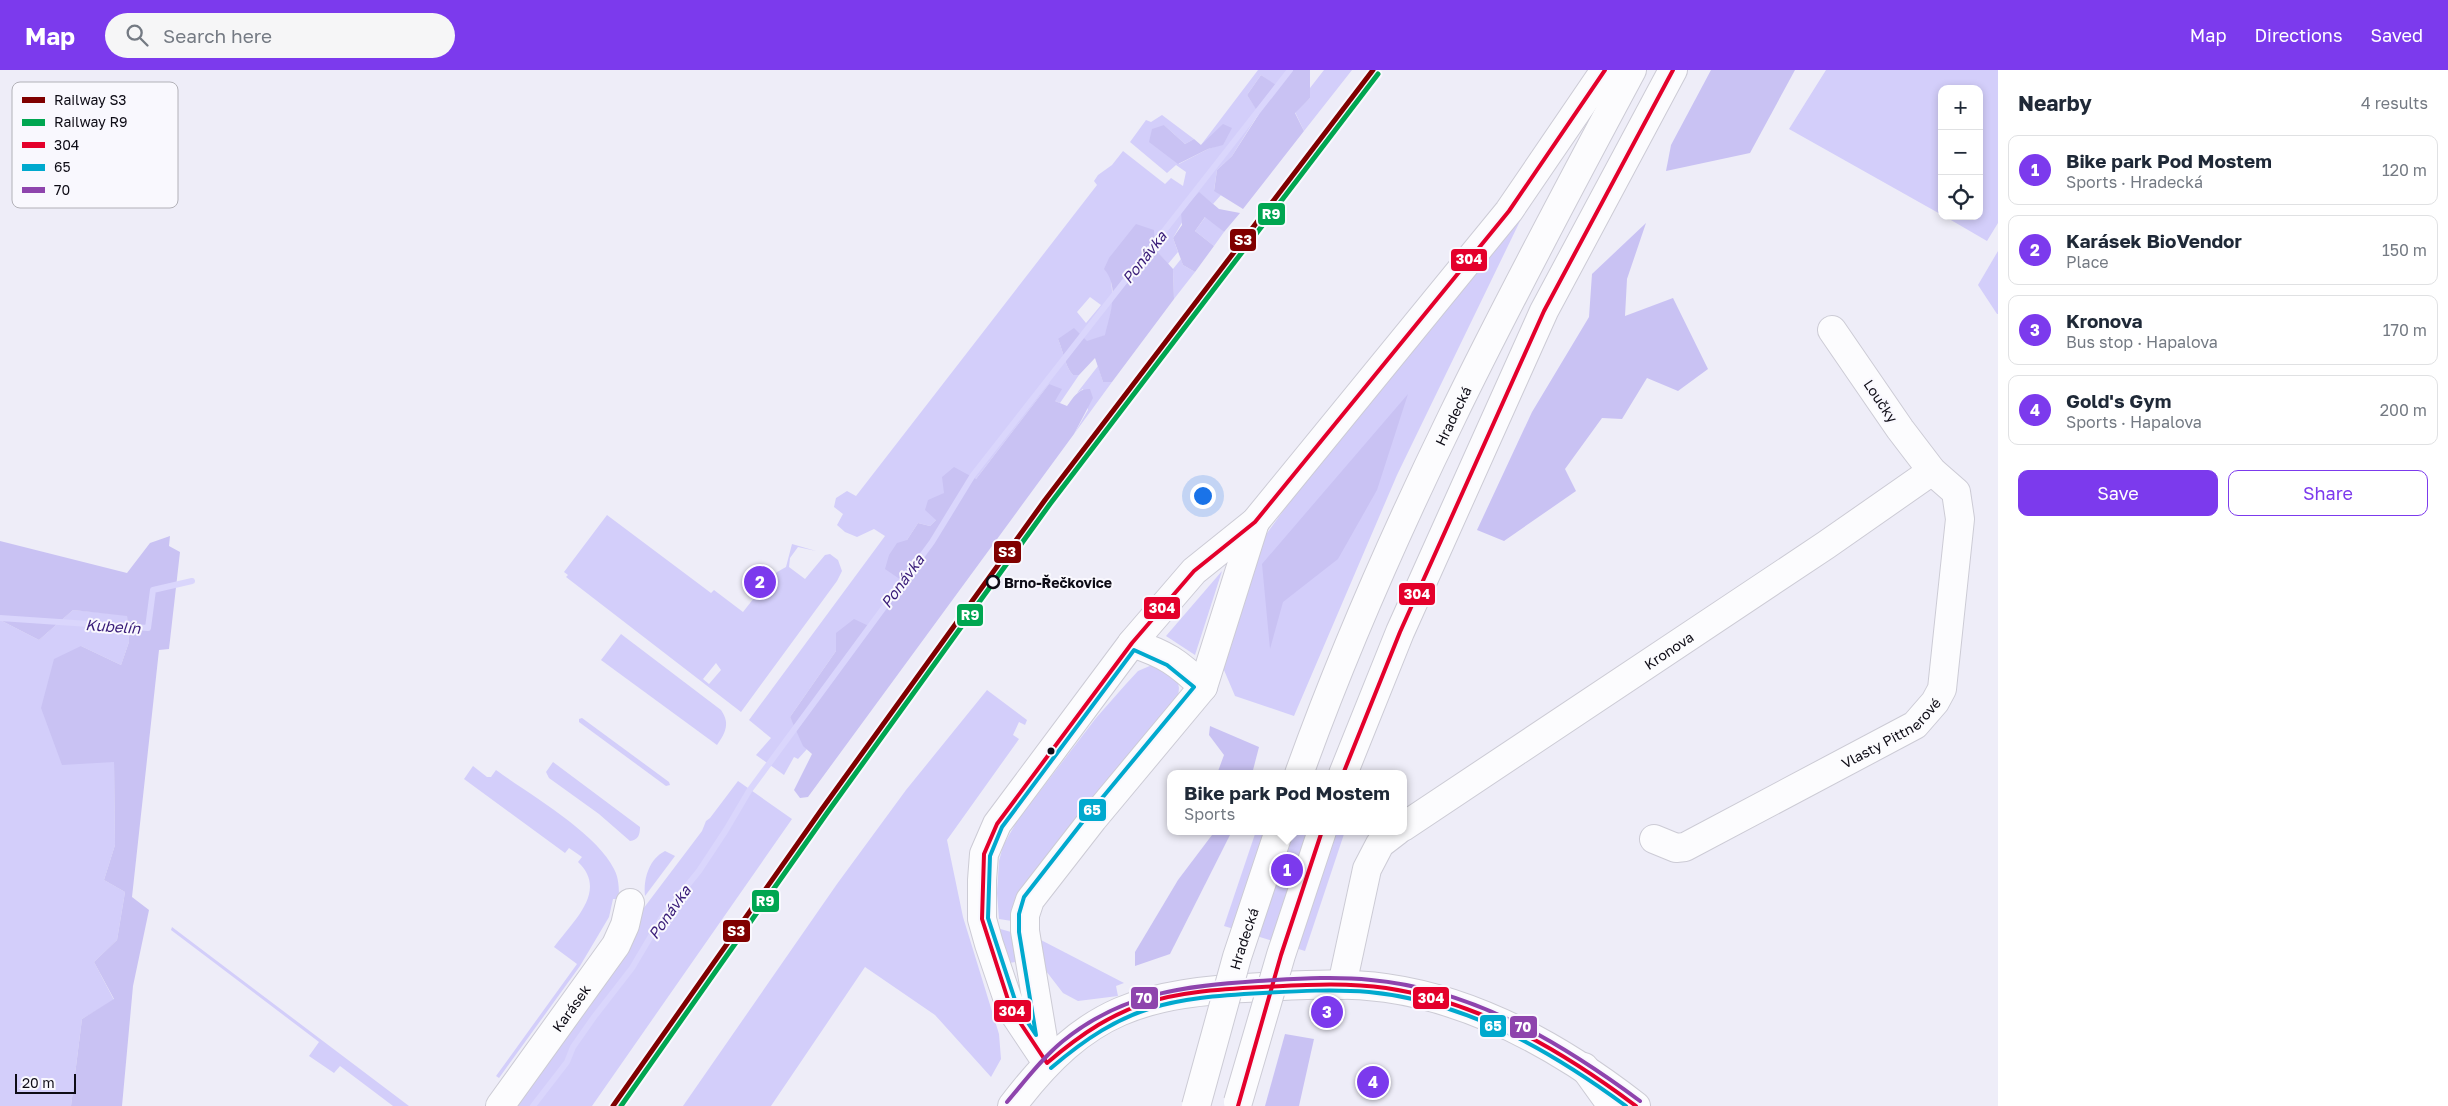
<!DOCTYPE html>
<meta charset="utf-8">
<style>
:root{--surface:#fff;--page:#f6f6f7;--text:#1f2937;--muted:#747a83;--line:#e0e1e3;--accent:#7c3aed}
body{margin:0;font-family:"Golos Text",sans-serif;background:var(--page);color:var(--text)}
.controls{position:absolute;right:15px;top:15px;display:grid;overflow:hidden;border-radius:10px;box-shadow:0 2px 8px #0003}
.controls button{width:45px;height:45px;display:grid;place-items:center;padding:0;border:0;border-bottom:1px solid var(--line);background:var(--surface);color:var(--text);font:25px sans-serif}
.scale{position:absolute;left:15px;bottom:12px;width:61px;box-sizing:border-box;padding-left:5px;border:2px solid #0e0c16;border-top:0;font-size:14px;line-height:18px;white-space:nowrap;color:#0e0c16;-webkit-text-stroke:4px #f9f8fe;paint-order:stroke}
.you{position:absolute;left:1202px;top:425px;width:18px;height:18px;margin:-12px;border:4px solid #fff;border-radius:50%;background:#1a73e8;box-shadow:0 0 0 8px #1a73e833}
.badge{display:grid;place-items:center;width:32px;height:32px;border-radius:50%;background:var(--accent);color:#fff;font-size:16px;font-weight:700}
.pin{position:absolute;translate:-50% -50%;border:2px solid #fff;box-shadow:0 1px 5px #0006}
.popup{position:absolute;left:1167px;top:700px;width:240px;height:65px;box-sizing:border-box;display:grid;place-content:center;border-radius:10px;background:var(--surface);filter:drop-shadow(0 1px 4px #0005);font-size:16px;white-space:nowrap;color:var(--muted)}
.popup b{font-size:19px;color:var(--text)}
.popup::after{content:'';position:absolute;left:50%;top:100%;margin-left:-10px;border:10px solid transparent;border-top-color:var(--surface)}
.list{margin:0;padding:0;list-style:none}
h2{display:flex;justify-content:space-between;align-items:center;height:65px;margin:0;padding:0 20px;font-size:21px}
h2 small{font-size:16px;font-weight:400;color:var(--muted)}
.list li{display:grid;grid-template-columns:32px 1fr auto;gap:15px;align-items:center;box-sizing:border-box;height:70px;margin:0 10px 10px;padding:0 10px;border:1px solid var(--line);border-radius:10px}
.list b{display:block;font-size:19px;white-space:nowrap}
.list p{margin:0;font-size:16px;white-space:nowrap;color:var(--muted)}
.list em{font-size:16px;font-style:normal;color:var(--muted)}
.actions{display:flex;gap:10px;padding:15px 20px}
.actions a{flex:1;padding:11px 0;border:1px solid var(--accent);border-radius:10px;text-align:center;font-size:18px;color:var(--accent)}
.actions .main{background:var(--accent);color:#fff}
.icon{flex:none;width:28px;height:28px;fill:none;stroke:currentColor;stroke-width:2;stroke-linecap:round;stroke-linejoin:round}
.map{position:relative;flex:none;width:1998px;height:1036px;overflow:hidden}
header{display:flex;align-items:center;gap:30px;box-sizing:border-box;height:70px;padding:0 25px;background:var(--accent);color:#fff}
header strong{font-size:24px}
nav{display:flex;gap:28px;margin-inline-start:auto;font-size:18px}
.search{width:350px;height:45px;background:var(--page);display:flex;align-items:center;gap:12px;box-sizing:border-box;padding:0 18px;border-radius:28px;color:var(--muted);font-size:19px}
main{display:flex}
aside{flex:1;background:var(--surface)}
.map>svg:first-child{display:block}
</style>
<header>
<strong>Map</strong>
<div class="search"><svg class="icon" aria-label="search" viewBox="0 0 24 24"><circle cx="10" cy="10" r="6"/><path d="M15 15l6 6"/></svg>Search here</div>
<nav><a>Map</a><a>Directions</a><a>Saved</a></nav>
</header>
<main>
<div class="map">
<svg width="1998" height="1036" viewBox="0 0 1998 1036">
<rect width="100%" height="100%" fill="#eeedf8"/>
<g fill="#d3cefa" fill-rule="evenodd">
<path d="M1258 0H1290L1279 18 1261 5 1247 25 1259 43 1232 86 1217 100 1214 120 1221 125 1213 134 1199 123 1173 168 1178 182 1168 194 1155 179 1111 208 1113 233 1106 265 1087 272 1058 269C1063 280 1065 297 1073 305H1079L1060 333 1055 331 1049 314 976 409 944 423 936 450 930 456 918 453 907 470 905 512 871 557 836 581 790 647 807 679 798 689 794 687 784 705 756 685 771 668 749 650 885 466 874 459 857 467 845 462 837 455 843 444 834 437 836 428 847 421 856 426 1097 115 1094 111 1098 105 1112 95 1123 81 1165 114 1171 108 1183 116 1186 102 1176 95 1167 103 1130 72 1146 50 1151 52 1162 45 1194 69 1185 74 1164 55 1179 94 1208 79 1223 74 1201 75ZM1090 227 1101 235 1086 253 1077 242Z"/>
<polygon points="1324,0 1352,0 1304,61 1295,42 1310,28 1310,18"/>
<polygon points="1826,0 1998,0 1998,153 1987,171 1944,146 1979,146 1979,19 1942,19 1942,145 1789,59"/>
<polygon points="1206,146 1224,162 1214,176 1195,161"/>
<polygon points="1521,149 1397,405 1294,646 1235,626 1221,593 1259,474 1299,419"/>
<polygon points="1998,181 1998,244 1997,244 1978,215"/>
<polygon points="1181,189 1183,195 1195,202 1174,229 1173,199"/>
<polygon points="1098,296 1103,312 1112,312 1074,364 1088,340 1083,319 1077,323"/>
<path d="M607 445 711 523 714 520 743 542 761 519 764 521 777 502 786 497 792 474 816 481 798 477 790 488 789 497 805 509 825 485 830 484 838 490 842 501 837 511 741 642 566 507 568 505 564 502ZM716 593 721 600 709 614 703 609Z"/>
<polygon points="1222,501 1195,585 1166,566"/>
<polygon points="73,540 127,545 129,572 121,595 81,576 114,692 115,775 104,810 125,822 117,870 94,892 114,930 82,949 71,1036 0,1036 0,550 39,570"/>
<path d="M621 564 721 640C730 653 726 662 717 675L601 590Z"/>
<polygon points="1152,595 1177,608 1179,618 1178,628 1023,816 1016,827 1012,851 999,849 997,823 999,791 1003,776 1017,751 1096,648 1126,614 1138,601"/>
<polygon points="987,620 1027,650 1025,655 1019,652 1013,665 1019,669 947,770 963,847 999,964 1001,989 991,1007 935,945 865,897 771,1036 683,1036 837,814 906,720"/>
<polygon points="582,648 669,712 670,715 666,716 579,652 579,649"/>
<path d="M553 692 640 757C640 765 638 770 630 771L599 744 549 708 546 702Z"/>
<path d="M473 696 487 707H491L496 700C529 724 597 763 614 799 619 808 619 819 619 829H613L609 847 580 896 499 1008 496 1006 577 894 554 877C572 852 609 821 578 792L582 787 569 778 565 783 464 709Z"/>
<polygon points="738,711 792,749 592,1036 512,1036 641,839 643,839 702,761 706,751 710,748"/>
<polygon points="1256,761 1345,761 1305,881 1224,856"/>
<path d="M665 781 675 786 645 826C643 809 649 789 665 781Z"/>
<polygon points="172,857 409,1036 393,1036 340,996 334,1003 309,986 319,972 171,860"/>
<polygon points="997,858 1011,862 1016,892 1008,893"/>
<polygon points="1039,869 1124,913 1116,916 1118,926 1078,931 1063,923 1043,897"/>
</g>
<g fill="#c9c2f3">
<polygon points="1290,0 1310,0 1310,28 1295,43 1304,61 1243,139 1214,121 1217,100 1232,86 1259,44 1247,25 1261,5 1279,17"/>
<polygon points="1711,0 1795,0 1750,83 1666,101 1671,75"/>
<polygon points="1223,54 1232,58 1223,75 1208,79 1178,94 1149,72 1152,59 1164,55 1185,74 1194,69 1201,75"/>
<polygon points="1199,122 1219,139 1240,143 1224,162 1205,147 1195,161 1214,176 1195,202 1183,195 1173,168 1182,155 1181,142"/>
<polygon points="1646,153 1627,209 1625,246 1673,228 1708,299 1678,321 1647,308 1622,349 1602,348 1565,399 1576,421 1504,471 1477,460 1532,342 1589,247 1592,204"/>
<path d="M1136 154 1154 160 1155 179 1173 199 1174 229 1112 312H1103L1095 288 1079 305H1073C1065 297 1063 280 1058 269L1074 258 1087 271 1105 265C1110 244 1120 217 1104 199L1109 188Z"/>
<path d="M1049 314 1062 319 1055 331 1067 336C1073 328 1078 318 1090 319L1093 328 1074 364 808 727 800 728 794 720 812 684 803 676 790 647 836 581V563L854 549 871 557 904 512 885 499 889 485 897 473 907 470 918 453 930 456 936 450 925 440 928 430 944 423 942 407 954 397 976 409Z"/>
<polygon points="1408,324 1377,420 1338,489 1283,532 1270,579 1262,494"/>
<polygon points="170,466 169,476 180,482 169,579 159,580 132,827 149,840 133,916 122,1036 71,1036 82,949 114,929 94,892 117,870 125,822 104,810 115,775 114,692 62,695 41,638 54,589 81,576 121,595 129,572 127,546 73,540 39,570 0,550 0,471 127,503 150,473"/>
<polygon points="1210,656 1259,677 1252,704 1217,704 1224,685 1209,665"/>
<polygon points="1215,761 1232,761 1170,884 1135,896 1135,882 1178,810"/>
<polygon points="1285,964 1314,969 1299,1036 1265,1036"/>
</g>
<g fill="none" stroke-linecap="round" stroke-linejoin="round">
<g stroke="#dad6fc" stroke-width="6">
<polyline points="0,548 148,558 153,520 192,511"/>
<polyline points="533,1036 567,992 573,977 594,947 632,898 664,844 699,801 726,760 749,721 932,472 973,405 1290,0"/>
</g>
<defs>
<g id="minor">
<path d="M1132 573C1165 584 1178 592 1203 617L1093 749 1030 830 1025 845V861L1047 993 1011 939 989 874 982 849V810L984 784 997 754Z"/>
<path id="s1" d="M1403 757 1826 475 1932 401"/>
<path id="s2" d="M1654 769 1676 778 1685 777 1915 655 1935 632 1942 619 1960 449 1956 422 1932 401 1900 359 1832 260"/>
<polyline points="1342,915 1367,799 1380,774 1397,761"/>
<path id="s3" d="M500 1036 616 875 625 855 630 833"/>
<path d="M1012 1036C1087 937 1142 923 1262 917 1303 915 1345 912 1386 918 1478 931 1564 980 1636 1036"/>
</g>
<g id="highway">
<polyline points="1132,573 1194,501 1255,452 1509,141 1605,0"/>
<polyline points="1203,617 1255,452"/>
<path id="s4" d="M1299 704C1387 459 1509 229 1632 0"/>
<polyline points="1343,704 1400,562 1544,241 1673,0"/>
<polyline points="1584,997 1612,1036"/>
</g>
</defs>
<use href="#minor" stroke="#cccbd5" stroke-width="30"/>
<use href="#highway" stroke="#cccbd5" stroke-width="30"/>
<use href="#minor" stroke="#fcfcfe" stroke-width="28"/>
<use href="#highway" stroke="#fcfcfe" stroke-width="28"/>
<defs>
<g id="highway-bridge">
<polyline points="1238,1032 1281,885 1322,761"/>
<path id="s5" d="M1196 1036 1237 887 1279 761"/>
</g>
</defs>
<use href="#highway-bridge" stroke="#cccbd5" stroke-width="30" stroke-linecap="butt"/>
<use href="#highway-bridge" stroke="#fcfcfe" stroke-width="28"/>
<defs>
<g id="bus-1">
<path d="M1605 0 1509 141 1255 452 1194 501 1132 573 997 754 984 784 982 849 1011 939 1047 993C1122 929 1165 922 1262 917 1303 915 1345 912 1386 918 1480 932 1561 980 1636 1036"/>
<polyline points="1343,704 1400,562 1544,241 1673,0"/>
<polyline points="1238,1036 1281,885 1322,761"/>
</g>
<g id="bus-2">
<polygon points="1134,580 1167,595 1194,617 1088,745 1024,827 1019,844 1019,862 1036,965 1017,936 988,848 990,786 1002,757"/>
<path d="M1051 998C1125 935 1168 928 1263 923 1298 921 1334 919 1369 922 1465 931 1550 980 1626 1036"/>
</g>
<path id="bus-3" d="M1007 1032C1025 1011 1042 988 1063 971 1122 923 1184 916 1258 911 1295 909 1333 906 1371 910 1472 919 1560 972 1640 1031"/>
</defs>
<use href="#bus-1" stroke="#f9f8fe" stroke-width="8"/>
<use href="#bus-2" stroke="#f9f8fe" stroke-width="8"/>
<use href="#bus-3" stroke="#f9f8fe" stroke-width="8"/>
<use href="#bus-1" stroke="#e4002b" stroke-width="4"/>
<use href="#bus-2" stroke="#00a9ce" stroke-width="4"/>
<use href="#bus-3" stroke="#8e44ad" stroke-width="4"/>
<defs>
<polyline id="rail-1" points="613,1036 822,739 1045,430 1373,0"/>
<polyline id="rail-2" points="621,1036 827,743 1050,434 1378,4"/>
</defs>
<use href="#rail-1" stroke="#f9f8fe" stroke-width="9"/>
<use href="#rail-2" stroke="#f9f8fe" stroke-width="9"/>
<use href="#rail-1" stroke="#800000" stroke-width="5"/>
<use href="#rail-2" stroke="#00a651" stroke-width="5"/>
</g>
<circle fill="#f9f8fe" stroke="#0e0c16" stroke-width="2.5" cx="993" cy="512" r="6"/>
<circle fill="#0e0c16" stroke="#f9f8fe" stroke-width="2" cx="1051" cy="681" r="4.5"/>
<g text-anchor="middle" dominant-baseline="central" stroke-width="4" stroke-linejoin="round" paint-order="stroke">
<g font-size="14" fill="#0e0c16" stroke="#f9f8fe">
<text transform="translate(1881 331) rotate(56)">Loučky</text>
<text stroke="none"><textPath href="#s4" startOffset="390">Hradecká</textPath></text>
<text stroke="none"><textPath href="#s1" startOffset="319">Kronova</textPath></text>
<text stroke="none"><textPath href="#s2" startOffset="269">Vlasty Pittnerové</textPath></text>
<text stroke="none"><textPath href="#s5" startOffset="174">Hradecká</textPath></text>
<text stroke="none"><textPath href="#s3" startOffset="121">Karásek</textPath></text>
</g>
<g font-size="14" font-weight="bold" fill="#0e0c16" stroke="#f9f8fe" text-anchor="start">
<text x="1004" y="512">Brno-Řečkovice</text>
</g>
<g font-size="15" font-style="italic" fill="#381b78" stroke="#f9f8fe">
<text transform="translate(1144 187) rotate(-52)">Ponávka</text>
<text transform="translate(902 511) rotate(-54)">Ponávka</text>
<text transform="translate(113 556) rotate(4)">Kubelín</text>
<text transform="translate(669 842) rotate(-55)">Ponávka</text>
</g>
</g>
<rect x="12" y="12" width="166" height="126" rx="8" fill="#f9f8fe" stroke="#b2b1b8" stroke-width="1"/>
<rect x="22" y="27" width="23" height="6" fill="#800000"/>
<rect x="22" y="49" width="23" height="7" fill="#00a651"/>
<rect x="22" y="72" width="23" height="6" fill="#e4002b"/>
<rect x="22" y="94" width="23" height="7" fill="#00a9ce"/>
<rect x="22" y="117" width="23" height="6" fill="#8e44ad"/>
<g font-size="14" fill="#0e0c16">
<text x="54" y="35">Railway S3</text>
<text x="54" y="57">Railway R9</text>
<text x="54" y="80">304</text>
<text x="54" y="102">65</text>
<text x="54" y="125">70</text>
</g>
<g stroke="#f9f8fe" stroke-width="2">
<rect x="1257" y="132" width="29" height="24" rx="5" fill="#00a651"/>
<rect x="1229" y="158" width="28" height="24" rx="5" fill="#800000"/>
<rect x="1450" y="178" width="38" height="24" rx="5" fill="#e4002b"/>
<rect x="993" y="470" width="29" height="24" rx="5" fill="#800000"/>
<rect x="1398" y="512" width="38" height="24" rx="5" fill="#e4002b"/>
<rect x="1143" y="526" width="38" height="24" rx="5" fill="#e4002b"/>
<rect x="956" y="533" width="28" height="24" rx="5" fill="#00a651"/>
<rect x="1078" y="728" width="29" height="24" rx="5" fill="#00a9ce"/>
<rect x="751" y="819" width="29" height="24" rx="5" fill="#00a651"/>
<rect x="722" y="849" width="29" height="24" rx="5" fill="#800000"/>
<rect x="1412" y="916" width="38" height="24" rx="5" fill="#e4002b"/>
<rect x="1130" y="916" width="29" height="24" rx="5" fill="#8e44ad"/>
<rect x="993" y="929" width="39" height="24" rx="5" fill="#e4002b"/>
<rect x="1479" y="944" width="28" height="24" rx="5" fill="#00a9ce"/>
<rect x="1509" y="945" width="29" height="24" rx="5" fill="#8e44ad"/>
</g>
<g font-size="14" text-anchor="middle" font-weight="bold" fill="#fff">
<text x="1271" y="149">R9</text>
<text x="1243" y="175">S3</text>
<text x="1469" y="194">304</text>
<text x="1007" y="487">S3</text>
<text x="1417" y="529">304</text>
<text x="1162" y="543">304</text>
<text x="970" y="550">R9</text>
<text x="1092" y="745">65</text>
<text x="765" y="836">R9</text>
<text x="736" y="866">S3</text>
<text x="1431" y="933">304</text>
<text x="1144" y="933">70</text>
<text x="1012" y="946">304</text>
<text x="1493" y="961">65</text>
<text x="1523" y="962">70</text>
</g>
</svg>
<div class="controls">
<button>+</button>
<button>−</button>
<button><svg class="icon" aria-label="locate" viewBox="0 0 24 24"><circle cx="12" cy="12" r="6"/><path d="M12 2v4M12 18v4M2 12h4M18 12h4"/></svg></button>
</div>
<div class="scale">20 m</div>
<div class="you"></div>
<div class="pin badge" style="left:1287px;top:800px">1</div>
<div class="popup"><b>Bike park Pod Mostem</b>Sports</div>
<div class="pin badge" style="left:760px;top:512px">2</div>
<div class="pin badge" style="left:1327px;top:942px">3</div>
<div class="pin badge" style="left:1373px;top:1012px">4</div>
</div>
<aside>
<h2>Nearby<small>4 results</small></h2>
<ul class="list">
<li><span class="badge">1</span><div><b>Bike park Pod Mostem</b><p>Sports · Hradecká</p></div><em>120 m</em></li>
<li><span class="badge">2</span><div><b>Karásek BioVendor</b><p>Place</p></div><em>150 m</em></li>
<li><span class="badge">3</span><div><b>Kronova</b><p>Bus stop · Hapalova</p></div><em>170 m</em></li>
<li><span class="badge">4</span><div><b>Gold's Gym</b><p>Sports · Hapalova</p></div><em>200 m</em></li>
</ul>
<div class="actions"><a class="main">Save</a><a>Share</a></div>
</aside>
</main>
